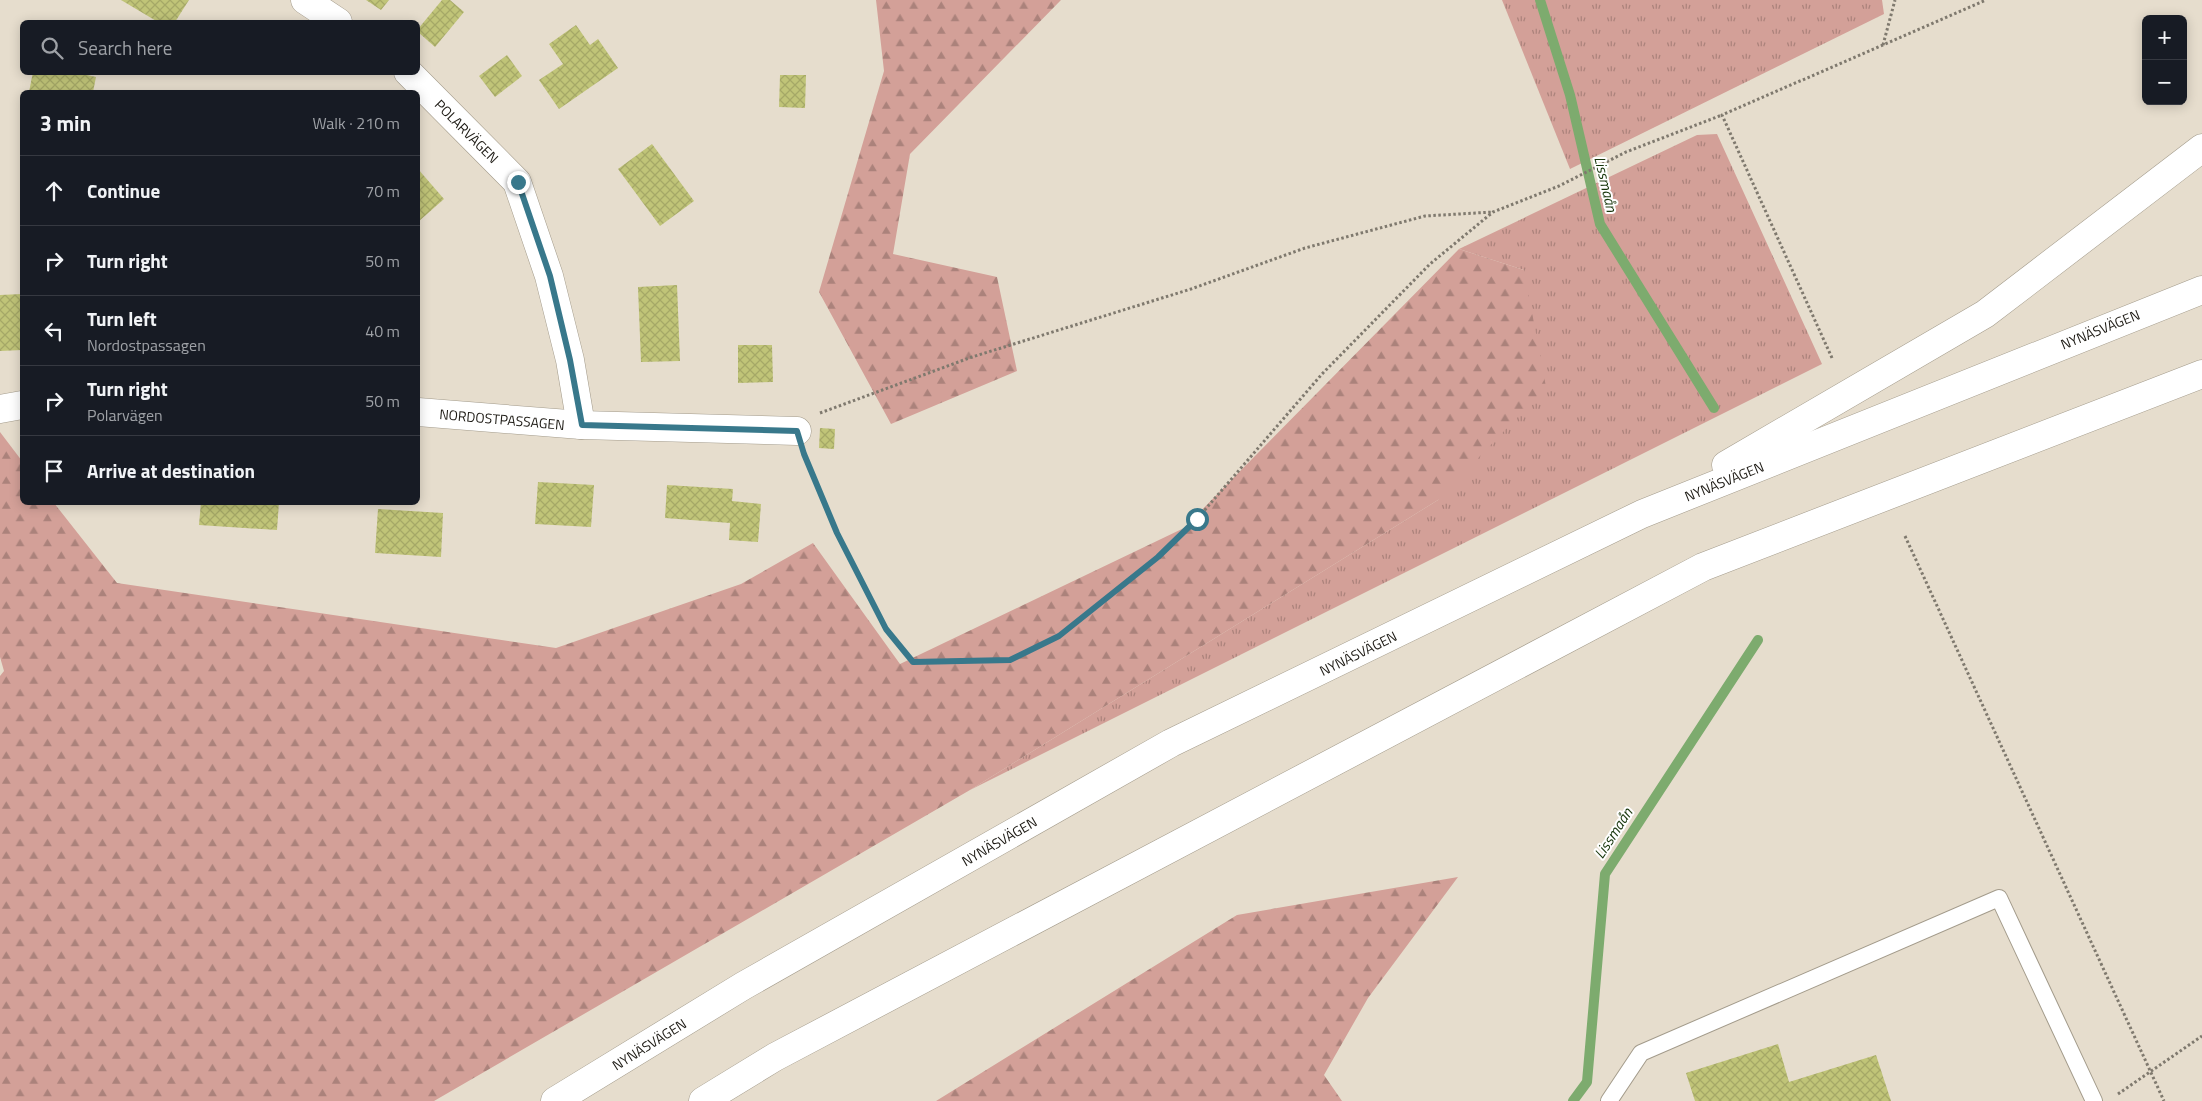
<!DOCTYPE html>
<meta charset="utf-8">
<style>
:root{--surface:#171b24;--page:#20242c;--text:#f1f3f6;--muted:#9ea1a6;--line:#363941}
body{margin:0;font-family:"Titillium Web",sans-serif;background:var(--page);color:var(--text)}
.controls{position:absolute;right:15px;top:15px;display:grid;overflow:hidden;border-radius:8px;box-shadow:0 2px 12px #0003}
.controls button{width:45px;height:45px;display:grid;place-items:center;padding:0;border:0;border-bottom:1px solid var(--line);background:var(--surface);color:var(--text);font:25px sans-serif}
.stop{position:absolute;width:15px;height:15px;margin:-11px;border:4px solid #38788b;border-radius:50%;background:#fff}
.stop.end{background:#38788b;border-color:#fff;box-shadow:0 1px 5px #0008}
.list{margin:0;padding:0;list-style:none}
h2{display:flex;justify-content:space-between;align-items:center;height:65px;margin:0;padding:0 20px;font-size:21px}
h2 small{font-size:16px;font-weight:400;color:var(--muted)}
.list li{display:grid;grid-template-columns:32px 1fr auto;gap:15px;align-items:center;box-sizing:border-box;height:70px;padding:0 20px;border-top:1px solid var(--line)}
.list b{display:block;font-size:19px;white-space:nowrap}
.list p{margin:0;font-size:16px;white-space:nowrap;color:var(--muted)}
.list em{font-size:16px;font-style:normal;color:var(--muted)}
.icon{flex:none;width:28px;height:28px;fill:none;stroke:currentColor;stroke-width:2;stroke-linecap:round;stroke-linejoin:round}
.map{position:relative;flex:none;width:2202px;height:1101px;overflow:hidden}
.search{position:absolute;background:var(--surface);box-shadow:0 2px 12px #0003;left:20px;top:20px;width:400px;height:55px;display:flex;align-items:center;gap:12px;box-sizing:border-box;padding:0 18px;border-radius:8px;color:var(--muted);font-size:19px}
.panel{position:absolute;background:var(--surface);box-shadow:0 2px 12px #0003;left:20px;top:90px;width:400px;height:415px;border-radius:8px}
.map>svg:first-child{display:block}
</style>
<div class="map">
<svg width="2202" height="1101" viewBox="0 0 2202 1101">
<defs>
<pattern id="grass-tufts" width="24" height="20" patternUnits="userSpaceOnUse" patternTransform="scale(1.25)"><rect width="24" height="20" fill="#d3a098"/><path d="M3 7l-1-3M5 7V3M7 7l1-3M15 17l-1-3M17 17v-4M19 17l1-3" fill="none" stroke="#ab827b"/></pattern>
<pattern id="forest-firs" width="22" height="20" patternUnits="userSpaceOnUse" patternTransform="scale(1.25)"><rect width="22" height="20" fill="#d3a098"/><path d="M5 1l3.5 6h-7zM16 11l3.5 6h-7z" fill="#ab827b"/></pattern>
<pattern id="building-cross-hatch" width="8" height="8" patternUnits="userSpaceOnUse" patternTransform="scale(1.25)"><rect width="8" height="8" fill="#c0c478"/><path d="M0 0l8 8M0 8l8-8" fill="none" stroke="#a5a867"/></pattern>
</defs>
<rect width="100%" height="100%" fill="#e6ddcd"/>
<g fill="url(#grass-tufts)">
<polygon points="1502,0 1882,0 1884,14 1570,169"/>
<polygon points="1717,134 1822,364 970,790 1438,500 1524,270 1459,249 1697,135"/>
</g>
<g fill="url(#forest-firs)">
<polygon points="876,0 1061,0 910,154 893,254 997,277 1017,371 891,424 819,292 884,71"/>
<polygon points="1459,249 1524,270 1546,387 1438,500 970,790 434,1101 0,1101 0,676 4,671 0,657 0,432 22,461 22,502 54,503 117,583 556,648 741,584 813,543 900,664 1184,528"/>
<polygon points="1458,877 1368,998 1324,1075 1342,1101 936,1101 1237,915"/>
</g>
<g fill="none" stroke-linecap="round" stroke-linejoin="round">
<g stroke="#7dab6e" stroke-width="10">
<polyline points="1540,0 1570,95 1600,224 1714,408"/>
<polyline points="1573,1101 1587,1082 1605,874 1758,640"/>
</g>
</g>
<g fill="url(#building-cross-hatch)">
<polygon points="121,0 189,0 175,22 158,22"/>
<polygon points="366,0 389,0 381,10"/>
<polygon points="442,0 450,0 464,12 435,47 418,32 418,29"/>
<polygon points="576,25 590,45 598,39 618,68 559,109 539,80 563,64 549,44"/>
<polygon points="507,55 522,76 495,97 479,76"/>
<polygon points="33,72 74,72 96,77 93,92 29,92"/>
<polygon points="780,75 806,75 805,108 779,107"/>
<polygon points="652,144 694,201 660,226 618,169"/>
<polygon points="418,169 444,199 418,222"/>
<polygon points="677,285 680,361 641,362 638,287"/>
<polygon points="22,294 22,350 0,351 0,295"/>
<polygon points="738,345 772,345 773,382 738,383"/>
<polygon points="820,428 835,429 834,449 819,448"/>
<polygon points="538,482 594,485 591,527 535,524"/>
<polygon points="667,485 733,489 732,501 761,504 758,542 729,540 730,523 665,518"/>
<polygon points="201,502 279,502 277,530 199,525"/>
<polygon points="378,509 443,513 441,557 375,553"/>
<polygon points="1778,1044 1789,1082 1876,1055 1891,1101 1695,1101 1686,1073"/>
</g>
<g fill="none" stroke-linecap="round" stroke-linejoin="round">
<defs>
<polyline id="lane" points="1609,1101 1641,1053 1999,898 2094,1101"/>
<g id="street">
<polyline points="305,0 338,22"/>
<polyline points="408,72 517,182 549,276 570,360 581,425"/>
<polyline points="0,409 22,405"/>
<polyline points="418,412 581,425 797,431"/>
</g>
<g id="highway">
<polyline points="1726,465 1985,314 2202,148"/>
<polyline points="555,1101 743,986 1171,743 1642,514 2202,290"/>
<polyline points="703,1101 775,1057 1703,567 2202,374"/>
</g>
</defs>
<use href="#lane" stroke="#a39b8b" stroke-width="18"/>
<use href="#street" stroke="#a39b8b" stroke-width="29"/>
<use href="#highway" stroke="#a39b8b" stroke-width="29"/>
<g stroke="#7f796e" stroke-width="3" stroke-dasharray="2.5 2.5" stroke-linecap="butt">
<polyline points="1883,45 1895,0"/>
<polyline points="1832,358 1722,115 1986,0"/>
<polyline points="820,413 972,357 1191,289 1305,248 1425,216 1493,212"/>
<polyline points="806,459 837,533 886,629 913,662 1010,660 1059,636 1158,557 1197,519 1322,374 1430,264 1493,212 1559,186 1626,152 1722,115"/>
<polyline points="1905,536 2164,1101"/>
<polyline points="2118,1094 2202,1036"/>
</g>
<use href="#lane" stroke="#fff" stroke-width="16"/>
<use href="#street" stroke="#fff" stroke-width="28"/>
<use href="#highway" stroke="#fff" stroke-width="28"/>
</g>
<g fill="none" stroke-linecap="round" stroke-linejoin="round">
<polyline stroke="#38788b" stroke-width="6" points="518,182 550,276 570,360 582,425 797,431 804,454 837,533 886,629 913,662 1010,660 1059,636 1158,557 1197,519"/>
</g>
<g text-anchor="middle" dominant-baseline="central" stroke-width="4" stroke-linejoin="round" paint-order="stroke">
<g font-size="14" fill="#1d1a14" stroke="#fff">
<text transform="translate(467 131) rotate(45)">POLARVÄGEN</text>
<text transform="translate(2100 329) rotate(-22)">NYNÄSVÄGEN</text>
<text transform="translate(502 419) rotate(5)">NORDOSTPASSAGEN</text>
<text transform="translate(1724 481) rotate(-22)">NYNÄSVÄGEN</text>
<text transform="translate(1358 653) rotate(-26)">NYNÄSVÄGEN</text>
<text transform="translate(999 841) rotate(-30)">NYNÄSVÄGEN</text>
<text transform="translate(649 1044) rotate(-32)">NYNÄSVÄGEN</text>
</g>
<g font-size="15" font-style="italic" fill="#17360b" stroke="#fff">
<text transform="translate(1606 184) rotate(77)">Lissmaån</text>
<text transform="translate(1613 833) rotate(-57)">Lissmaån</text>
</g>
</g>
</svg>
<div class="controls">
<button>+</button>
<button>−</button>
</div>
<div class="stop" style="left:1197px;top:519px"></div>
<div class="stop end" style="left:518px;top:182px"></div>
<div class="search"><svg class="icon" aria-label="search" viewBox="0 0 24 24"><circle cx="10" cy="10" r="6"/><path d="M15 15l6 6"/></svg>Search here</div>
<section class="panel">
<h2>3 min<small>Walk · 210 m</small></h2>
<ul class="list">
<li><svg class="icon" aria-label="ahead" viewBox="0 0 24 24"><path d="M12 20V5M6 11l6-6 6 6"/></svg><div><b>Continue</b></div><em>70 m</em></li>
<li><svg class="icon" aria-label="right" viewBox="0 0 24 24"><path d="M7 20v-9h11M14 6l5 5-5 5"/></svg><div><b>Turn right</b></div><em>50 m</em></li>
<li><svg class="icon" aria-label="left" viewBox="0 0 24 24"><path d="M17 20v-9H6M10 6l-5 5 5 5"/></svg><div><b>Turn left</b><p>Nordostpassagen</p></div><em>40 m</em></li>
<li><svg class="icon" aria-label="right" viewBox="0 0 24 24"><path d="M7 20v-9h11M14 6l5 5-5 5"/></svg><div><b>Turn right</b><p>Polarvägen</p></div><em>50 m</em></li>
<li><svg class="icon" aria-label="arrive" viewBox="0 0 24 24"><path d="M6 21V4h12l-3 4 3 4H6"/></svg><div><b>Arrive at destination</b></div></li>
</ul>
</section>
</div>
